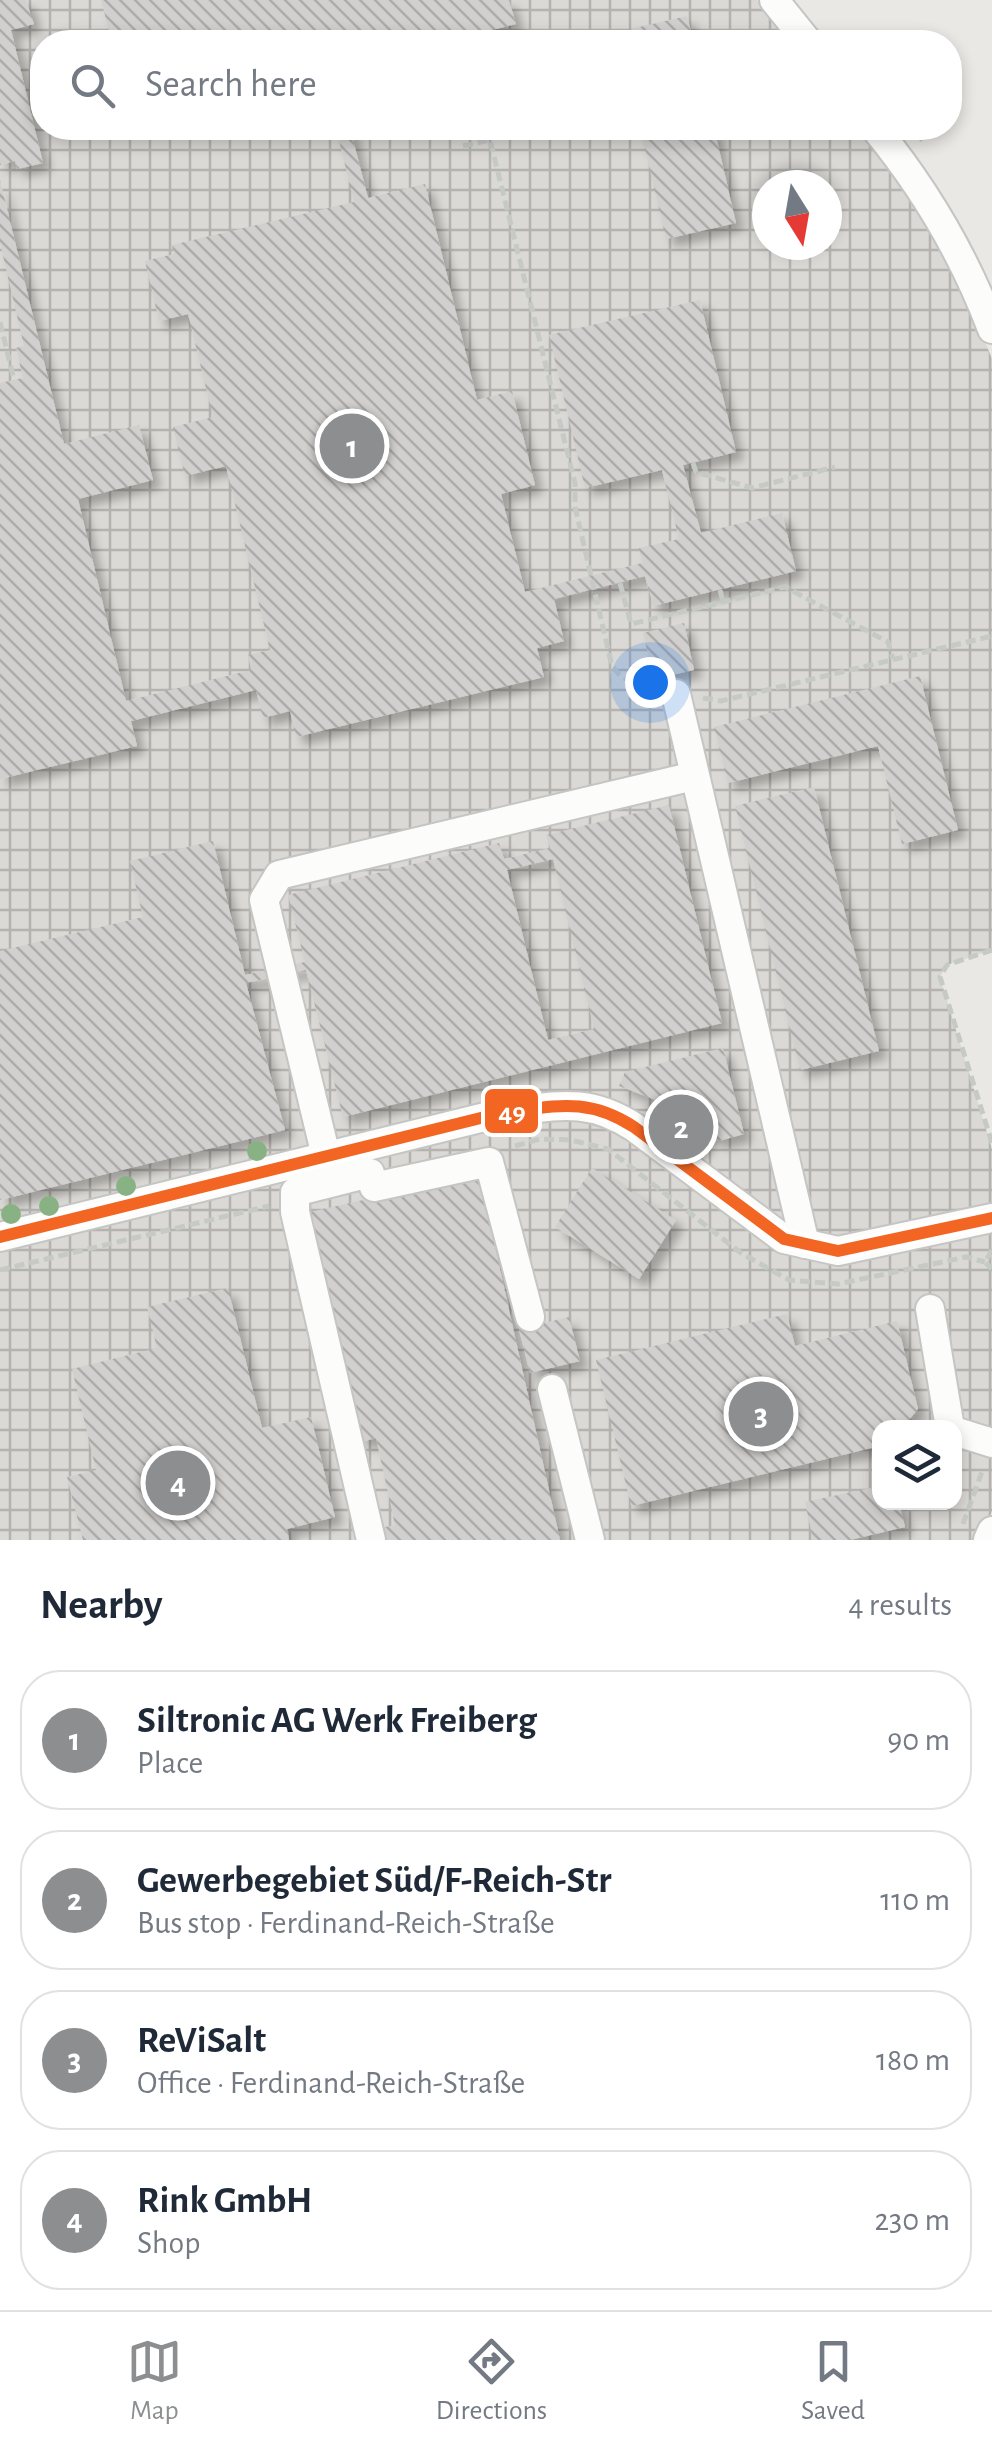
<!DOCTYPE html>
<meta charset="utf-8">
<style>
:root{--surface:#fff;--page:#f6f6f7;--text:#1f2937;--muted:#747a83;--line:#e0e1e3;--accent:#8c8e90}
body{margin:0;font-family:"Alegreya Sans",sans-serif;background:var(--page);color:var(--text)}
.controls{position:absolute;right:30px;bottom:30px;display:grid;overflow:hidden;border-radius:20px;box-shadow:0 5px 15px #0003}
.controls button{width:90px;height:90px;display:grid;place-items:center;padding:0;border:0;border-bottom:2px solid var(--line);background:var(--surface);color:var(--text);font:50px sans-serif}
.compass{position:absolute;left:752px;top:170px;width:90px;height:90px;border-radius:50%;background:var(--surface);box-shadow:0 5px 15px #0003;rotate:169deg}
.you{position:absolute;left:650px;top:682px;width:35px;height:35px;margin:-25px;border:8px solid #fff;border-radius:50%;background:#1a73e8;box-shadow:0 0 0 15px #1a73e833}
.badge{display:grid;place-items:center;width:65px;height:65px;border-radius:50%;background:var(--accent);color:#fff;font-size:32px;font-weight:700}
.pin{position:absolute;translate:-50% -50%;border:5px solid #fff;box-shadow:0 2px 10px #0006}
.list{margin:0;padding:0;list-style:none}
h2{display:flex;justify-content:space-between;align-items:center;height:130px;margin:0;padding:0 40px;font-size:42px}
h2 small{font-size:32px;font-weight:400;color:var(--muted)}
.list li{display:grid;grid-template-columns:65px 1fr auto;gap:30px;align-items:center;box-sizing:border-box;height:140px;margin:0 20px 20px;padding:0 20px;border:2px solid var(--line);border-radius:40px}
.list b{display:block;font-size:38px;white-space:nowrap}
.list p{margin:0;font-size:32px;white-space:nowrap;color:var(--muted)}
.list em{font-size:32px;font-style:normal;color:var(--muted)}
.icon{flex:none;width:55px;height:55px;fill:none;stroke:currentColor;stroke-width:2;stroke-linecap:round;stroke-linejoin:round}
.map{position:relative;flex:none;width:992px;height:1540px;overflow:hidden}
.search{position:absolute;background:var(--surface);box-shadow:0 5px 15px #0003;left:30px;right:30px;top:30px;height:110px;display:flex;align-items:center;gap:25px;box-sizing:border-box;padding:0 35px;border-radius:40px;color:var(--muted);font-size:38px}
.sheet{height:770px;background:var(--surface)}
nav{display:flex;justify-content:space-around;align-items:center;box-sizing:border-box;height:140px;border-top:2px solid var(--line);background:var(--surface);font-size:28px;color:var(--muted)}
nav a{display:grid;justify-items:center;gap:5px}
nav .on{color:var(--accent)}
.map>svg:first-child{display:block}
</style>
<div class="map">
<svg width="992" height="1540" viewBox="0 0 992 1540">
<defs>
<pattern id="industrial-grid" width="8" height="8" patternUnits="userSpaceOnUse" patternTransform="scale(2.5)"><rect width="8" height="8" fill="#dbd9d5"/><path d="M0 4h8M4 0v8" fill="none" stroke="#b5b3b0"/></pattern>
<pattern id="building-back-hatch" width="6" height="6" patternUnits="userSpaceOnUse" patternTransform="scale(2.5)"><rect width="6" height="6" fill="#d1d0ce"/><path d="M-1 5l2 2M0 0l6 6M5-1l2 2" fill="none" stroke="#adacab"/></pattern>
<filter id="shadow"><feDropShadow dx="8" dy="8" stdDeviation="5" flood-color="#0004"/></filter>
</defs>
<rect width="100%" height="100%" fill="#eae8e4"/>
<path fill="url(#industrial-grid)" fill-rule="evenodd" d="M0 0H757L790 42H42V128H858L929 223 966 294 992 359V950L947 965 940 977 992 1149V1511L980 1540H0ZM767 185H827V245H767ZM880 1428H954V1502H880Z"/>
<g fill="url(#building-back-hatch)" fill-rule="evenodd" filter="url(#shadow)">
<polygon points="0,0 26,0 34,24 11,30 43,163 17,169 15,161 0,165"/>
<polygon points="101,0 509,0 516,24 443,42 112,42"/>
<polygon points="687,16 694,42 620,42 618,32"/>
<polygon points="336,128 350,128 368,198 425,184 477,400 512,391 535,485 501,494 525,592 642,563 639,548 679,539 662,470 585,488 549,335 700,300 736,452 683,465 701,533 782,513 796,571 653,606 645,576 554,599 564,641 537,648 544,677 296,737 290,711 263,718 256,690 131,721 137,746 0,779 0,383 23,378 16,348 24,346 0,243 0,180 64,444 139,425 153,480 78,499 126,701 251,670 248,655 270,650 226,466 185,476 173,427 213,417 188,314 159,321 145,261 174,254 172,245 354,202"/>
<polygon points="640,128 714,128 736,223 666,239"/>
<polygon points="684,623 694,670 654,679 643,633"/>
<polygon points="920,676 958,830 902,844 878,746 728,783 714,727"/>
<polygon points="814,787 879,1051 800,1070 735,806"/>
<path d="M669 805 722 1023 343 1117 306 970 246 983 285 1130 0 1200V951L143 917 130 861 213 841 245 975 305 962 288 895 499 843 504 859 550 848 546 835ZM553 859 594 1029 548 1040 507 870Z"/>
<polygon points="723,1048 744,1134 719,1141 676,1108 619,1086 625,1072"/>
<polygon points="592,1168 676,1220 639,1279 555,1227"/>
<polygon points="479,1174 560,1540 383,1540 380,1528 395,1525 376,1438 361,1442 310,1212"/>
<polygon points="228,1288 262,1428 311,1417 335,1517 287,1529 289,1540 83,1540 67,1477 96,1470 72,1369 157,1348 147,1307"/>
<polygon points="787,1314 795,1346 897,1321 918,1409 909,1420 880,1428 880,1446 631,1506 596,1360"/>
<polygon points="569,1317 580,1361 530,1373 519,1329"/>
<polygon points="880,1486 880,1502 899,1502 905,1527 850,1540 813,1540 805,1502"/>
</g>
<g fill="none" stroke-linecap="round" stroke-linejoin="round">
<defs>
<g id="minor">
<polyline points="774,0 808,42"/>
<path d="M875 128C925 189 964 255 992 329"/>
<polyline points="676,694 805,1244"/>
<polyline points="326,1156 264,900 279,875 694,776"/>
<path d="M0 1237 505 1112C557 1106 588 1097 634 1127L784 1239 838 1251 992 1218"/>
<polyline points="930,1309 950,1428"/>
<polyline points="552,1389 590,1540"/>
<polyline points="954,1431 992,1443"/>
<polyline points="371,1540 295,1212 295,1192 370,1173 374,1187 489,1162 530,1317"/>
<polyline points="988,1540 992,1531"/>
</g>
</defs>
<use href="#minor" stroke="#c5c5c4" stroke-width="32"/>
<g stroke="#c5cac7" stroke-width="5" stroke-dasharray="10 5" stroke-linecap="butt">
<polyline points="919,140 937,128"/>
<path d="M463 146 490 140 575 483V507L611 662C618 681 635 683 653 688"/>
<polyline points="0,322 14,380"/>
<polyline points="693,463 696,472 752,488 835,467"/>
<polyline points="620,583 631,624 785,587 888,642 893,659"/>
<polyline points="720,590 723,602"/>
<polyline points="703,698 721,701 992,636"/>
<polyline points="992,950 947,965 940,977 992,1143"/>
<polyline points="515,1146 540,1139 571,1140 608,1149 741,1253 789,1280 838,1284 966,1257 985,1262"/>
<polyline points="992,1250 985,1262 992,1269"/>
<polyline points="0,1270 269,1206"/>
<polyline points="963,1524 983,1469"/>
</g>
<use href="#minor" stroke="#fcfcfb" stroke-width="28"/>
<defs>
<path id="bus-1" d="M0 1237 505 1112C557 1106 588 1097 634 1127L784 1239 838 1251 992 1218"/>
</defs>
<use href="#bus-1" stroke="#fff" stroke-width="20"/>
<use href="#bus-1" stroke="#f26522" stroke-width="12"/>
</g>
<g fill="#89b284">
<circle cx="257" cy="1151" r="10"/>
<circle cx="126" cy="1186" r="10"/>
<circle cx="49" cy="1206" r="10"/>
<circle cx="11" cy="1214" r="10"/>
</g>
<rect stroke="#fff" stroke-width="4" x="483" y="1087" width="57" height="48" rx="10" fill="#f26522"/>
<g font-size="28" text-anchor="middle" font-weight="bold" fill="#fff">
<text x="512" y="1121">49</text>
</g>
</svg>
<div class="controls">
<button><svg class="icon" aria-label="layers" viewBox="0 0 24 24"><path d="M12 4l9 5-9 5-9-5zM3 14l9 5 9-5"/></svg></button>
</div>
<svg class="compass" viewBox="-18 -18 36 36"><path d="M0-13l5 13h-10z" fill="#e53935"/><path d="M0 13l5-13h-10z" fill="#747a83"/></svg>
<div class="you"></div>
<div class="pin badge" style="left:352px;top:446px">1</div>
<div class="pin badge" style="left:681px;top:1127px">2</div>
<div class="pin badge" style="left:761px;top:1414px">3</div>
<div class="pin badge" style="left:178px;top:1483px">4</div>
<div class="search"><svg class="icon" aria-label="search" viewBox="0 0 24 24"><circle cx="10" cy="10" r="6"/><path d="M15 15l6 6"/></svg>Search here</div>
</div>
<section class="sheet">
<h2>Nearby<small>4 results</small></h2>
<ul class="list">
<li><span class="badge">1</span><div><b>Siltronic AG Werk Freiberg</b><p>Place</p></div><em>90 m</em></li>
<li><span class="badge">2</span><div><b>Gewerbegebiet Süd/F-Reich-Str</b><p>Bus stop · Ferdinand-Reich-Straße</p></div><em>110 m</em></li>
<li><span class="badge">3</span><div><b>ReViSalt</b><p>Office · Ferdinand-Reich-Straße</p></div><em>180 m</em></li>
<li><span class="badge">4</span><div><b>Rink GmbH</b><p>Shop</p></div><em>230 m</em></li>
</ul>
</section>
<nav>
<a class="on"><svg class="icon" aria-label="map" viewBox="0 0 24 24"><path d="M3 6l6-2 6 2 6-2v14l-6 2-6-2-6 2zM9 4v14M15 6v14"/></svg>Map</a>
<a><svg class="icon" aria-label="directions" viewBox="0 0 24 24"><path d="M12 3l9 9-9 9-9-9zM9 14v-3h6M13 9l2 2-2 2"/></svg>Directions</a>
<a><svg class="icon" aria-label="saved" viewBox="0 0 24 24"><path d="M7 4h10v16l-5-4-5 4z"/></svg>Saved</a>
</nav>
